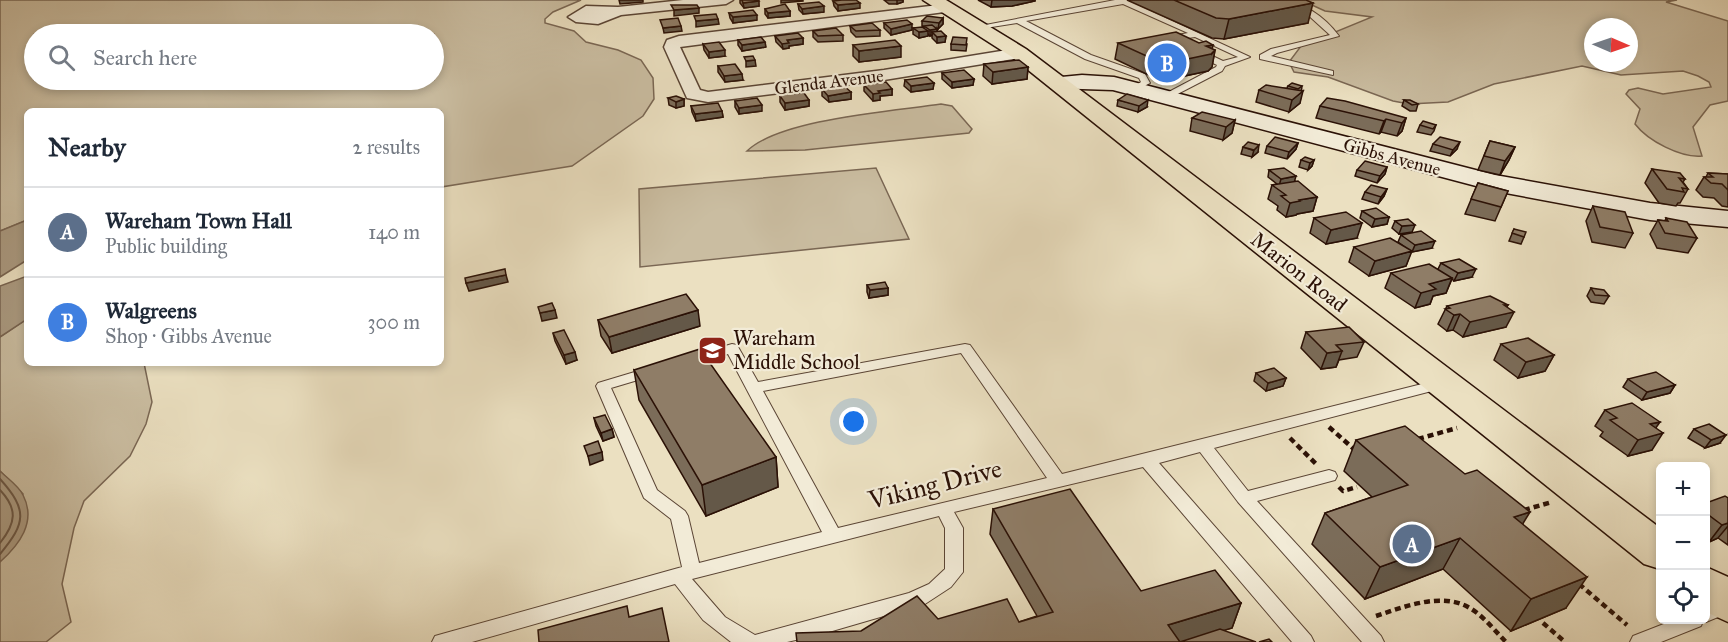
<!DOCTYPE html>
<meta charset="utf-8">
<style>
:root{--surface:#fff;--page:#f2f2f3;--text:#1f2937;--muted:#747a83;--line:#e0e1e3;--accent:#8f2418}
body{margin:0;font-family:"IM FELL Great Primer",serif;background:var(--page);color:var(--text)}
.controls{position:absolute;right:18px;bottom:18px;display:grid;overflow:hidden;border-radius:9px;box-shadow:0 3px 9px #0003}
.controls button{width:54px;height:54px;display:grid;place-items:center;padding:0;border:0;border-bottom:2px solid var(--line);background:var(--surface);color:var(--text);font:30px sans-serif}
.compass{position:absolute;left:1584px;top:18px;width:54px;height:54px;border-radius:50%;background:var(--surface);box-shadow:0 3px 9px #0003;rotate:92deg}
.you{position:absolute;left:854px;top:422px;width:21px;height:21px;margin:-15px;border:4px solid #fff;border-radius:50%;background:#1a73e8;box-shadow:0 0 0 9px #1a73e833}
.badge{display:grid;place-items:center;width:39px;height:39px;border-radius:50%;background:var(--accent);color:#fff;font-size:20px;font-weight:700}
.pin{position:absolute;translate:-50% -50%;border:3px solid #fff;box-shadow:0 2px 6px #0006}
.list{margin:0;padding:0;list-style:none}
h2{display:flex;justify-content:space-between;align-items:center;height:78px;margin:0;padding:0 24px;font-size:26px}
h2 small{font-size:20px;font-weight:400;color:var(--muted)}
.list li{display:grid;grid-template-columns:39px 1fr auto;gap:18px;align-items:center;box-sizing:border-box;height:90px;padding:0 24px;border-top:2px solid var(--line)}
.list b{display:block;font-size:22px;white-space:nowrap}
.list p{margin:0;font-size:20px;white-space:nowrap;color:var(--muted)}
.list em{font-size:20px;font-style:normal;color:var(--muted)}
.icon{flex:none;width:33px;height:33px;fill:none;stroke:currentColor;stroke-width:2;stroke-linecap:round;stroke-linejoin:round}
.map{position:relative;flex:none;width:1728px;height:642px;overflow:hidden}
.search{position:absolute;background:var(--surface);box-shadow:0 3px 9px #0003;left:24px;top:24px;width:420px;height:66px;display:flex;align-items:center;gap:15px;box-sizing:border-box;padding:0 21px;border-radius:33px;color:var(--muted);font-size:22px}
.panel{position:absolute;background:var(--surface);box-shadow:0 3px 9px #0003;left:24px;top:108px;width:420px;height:258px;border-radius:9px}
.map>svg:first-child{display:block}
</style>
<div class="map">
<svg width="1728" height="642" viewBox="0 0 1728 642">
<rect width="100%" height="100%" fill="#ebe0c1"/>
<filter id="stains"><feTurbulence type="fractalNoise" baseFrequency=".00333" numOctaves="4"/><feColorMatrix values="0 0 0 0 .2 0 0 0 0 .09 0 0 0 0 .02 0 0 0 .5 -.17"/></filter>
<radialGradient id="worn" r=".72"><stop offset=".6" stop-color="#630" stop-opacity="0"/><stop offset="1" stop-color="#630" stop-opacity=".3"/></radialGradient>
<g fill="#cabda1" stroke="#7a6754" stroke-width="1.5" fill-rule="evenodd">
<path d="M0 0H581L553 12 545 19V23L574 31 586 42 618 50 641 60 653 78 654 99 643 116 572 166 441 187V111H27V220L0 231ZM34 34H434V80H34Z"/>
<path d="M1301 0H1677L1666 2 1728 21V101L1710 105 1693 127 1702 156C1681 158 1648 141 1635 124L1640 109 1626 94 1629 90 1638 88 1663 94 1711 87 1709 82 1698 76 1683 71 1621 75 1582 66 1494 84 1448 102 1409 104 1393 101 1328 77 1294 72 1289 62 1301 46 1372 17 1325 11ZM1593 27H1629V63H1593Z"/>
<path d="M941 104 952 106 972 129 969 133 805 150 747 151C780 119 894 111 941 104Z"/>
<polygon points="876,168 909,239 640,267 639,189"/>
<polygon points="27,319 27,363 144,363 152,402 146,424 130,456 84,501 74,528 62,584 71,622 46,642 0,642 0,562 23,494 0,471 0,337"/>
</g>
<g fill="#aa9a81" stroke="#776350" stroke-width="1.5">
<polygon points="27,220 27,260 0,277 0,231"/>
<polygon points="27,276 27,319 0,337 0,286"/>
<path d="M0 471C7 478 19 486 23 495 37 522 19 545 0 562Z"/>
</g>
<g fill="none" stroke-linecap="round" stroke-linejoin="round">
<g stroke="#6a5644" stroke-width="2">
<path d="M0 479C28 510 26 523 0 554"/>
<path d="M0 490C18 509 16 523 0 543"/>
</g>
<defs>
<g id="lane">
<polygon points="1115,0 1127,0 1250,57 1225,66 1222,71 1166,100 1161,97 1163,95 1216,67 1217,65 1196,55 1196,51 1202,51 1223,61 1238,57 1195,37 1167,41 1167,37 1188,33 1123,4 1026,21 1091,55 1145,74 1150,83 1133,92 1129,89 1141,82 1139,78 1085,59 1017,23 979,29 975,27"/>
<path d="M1277 0C1302 0 1325 17 1339 36L1277 53 1271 56 1333 71V75L1260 59V55L1271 49 1330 35 1308 15Z"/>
<path d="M732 344 737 345 758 382 965 344 970 345 1062 474 1442 379 1449 384 1447 387 1214 448 1248 491 1329 470 1335 472 1337 476 1335 480 1257 501 1381 636 1384 642H1362L1238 502 1200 452 1159 463 1311 636 1314 642H1292L1143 467 954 512 963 528V572L951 587 925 604 822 634 787 642H731L703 620 675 584 472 642H432L435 636 442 634 682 567 671 519 644 498 596 386 598 383 648 368 653 366 660 371 658 374 611 388 657 490 685 511 688 516 699 563 822 532 728 354 689 365 682 361 684 358ZM961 353 1047 478 838 528 763 391ZM939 516 945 528V569L929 584 909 593 755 635 725 617 692 579Z"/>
<polygon points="1728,597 1728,613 1706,622 1703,621 1701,626 1661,642 1630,642 1633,636 1674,620 1706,620 1706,606"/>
</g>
<g id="street">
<polygon points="683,0 733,0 726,4 621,15 598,24 576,22 568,17 586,6 618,7"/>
<polygon points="947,4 952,5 954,8 952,11 680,47 700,90 708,92 884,70 1019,48 1027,53 1019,58 884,80 708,102 687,98 664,47 667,40 679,36"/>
</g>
<polygon id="secondary" points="1082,75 1114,77 1495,175 1650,203 1728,211 1728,227 1650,220 1495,191 1113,90 1051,88 1048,83 1051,78"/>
<g id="primary">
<polygon points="923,0 946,0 1026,49 1660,528 1660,569 1644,564 1012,57"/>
<polygon points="1706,567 1728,577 1728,622 1706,612"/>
</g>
</defs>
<use href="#lane" stroke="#5b4535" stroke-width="2"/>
<use href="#street" stroke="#5b4535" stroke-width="3"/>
<use href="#secondary" stroke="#2b1106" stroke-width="3"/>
<use href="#primary" stroke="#2b1106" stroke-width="3"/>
<g stroke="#2b1106" stroke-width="4.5" stroke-dasharray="6 4" stroke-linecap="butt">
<polyline points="1329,427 1355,450"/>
<polyline points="1290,438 1316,464"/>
<polyline points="1418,439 1457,428"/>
<polyline points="1339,487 1343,491 1357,487"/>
<polyline points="1524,510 1552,502"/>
<polyline points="1579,584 1627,625"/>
<path d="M1376 616C1403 607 1441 592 1468 607 1483 615 1494 630 1506 642"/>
<polyline points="1543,623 1565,642"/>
</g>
<use href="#lane" fill="#f2ebd7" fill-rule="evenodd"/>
<use href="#street" fill="#f2ebd7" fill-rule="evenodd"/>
<use href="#secondary" fill="#f2ebd7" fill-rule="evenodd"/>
<use href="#primary" fill="#ebe0c1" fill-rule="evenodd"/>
</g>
<g fill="#7b6c59" stroke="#2b1106" stroke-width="1.5">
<polygon points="740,0 758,0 759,6 744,8 740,3"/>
<polygon points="884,0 903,0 903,2 897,4 889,4"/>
<polygon points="978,0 1035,0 1035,1 1012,6 991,7"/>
<polygon points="1127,0 1306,0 1308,23 1224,39 1212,38"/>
<polygon points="833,1 860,8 838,11 834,6"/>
<polygon points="798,4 824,12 803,14 799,10"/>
<polygon points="765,9 790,11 790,16 768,18 765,14"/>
<polygon points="729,13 757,20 733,23 730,18"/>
<polygon points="943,18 943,24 938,29 937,28 937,31 946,36 945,42 937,43 932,38 932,35 930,36 928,34 928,36 919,38 913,34 913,28 924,28 924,27 922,26 922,21"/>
<polygon points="884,23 912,30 891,35 884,28"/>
<polygon points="850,26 880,30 880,36 856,37 851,32"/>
<polygon points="813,31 843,35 843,41 818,42 813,37"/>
<polygon points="775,36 803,38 803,44 789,46 789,48 783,49 776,42"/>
<polygon points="738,40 766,47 742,51 738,45"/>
<polygon points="1118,43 1215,50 1212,67 1208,71 1161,81 1115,59"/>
<polygon points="703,44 725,56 709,58 704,50"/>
<polygon points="951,44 967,44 966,51 951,50"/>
<polygon points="853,45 901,57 859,62 853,56"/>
<polygon points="984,64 1028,67 1027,79 992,84 983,76"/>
<polygon points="718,66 743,80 725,82 718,72"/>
<polygon points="942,73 974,79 973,85 952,88 942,79"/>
<polygon points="905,80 934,83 933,89 911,92 904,86"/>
<polygon points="864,85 892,89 892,95 880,96 880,100 873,101 864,91"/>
<polygon points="1288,86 1302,86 1300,103 1289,112 1256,102 1259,90 1287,88"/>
<polygon points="822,89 851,92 851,99 829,102 822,96"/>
<polygon points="780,96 809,100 809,106 785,110 780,102"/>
<polygon points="668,98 684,99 684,106 676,108 669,105"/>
<polygon points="1118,100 1147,107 1138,112 1117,106"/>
<polygon points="1404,100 1418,104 1416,111 1410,111 1402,106"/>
<polygon points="735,101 762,111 739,114 735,107"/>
<polygon points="691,106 722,111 723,117 696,121 692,112"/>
<polygon points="1320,106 1406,118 1402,131 1397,136 1381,132 1379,134 1316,118"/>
<polygon points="1192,118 1235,120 1232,133 1223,140 1190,131"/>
<polygon points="1420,125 1436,125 1434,131 1431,135 1417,132"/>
<polygon points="1490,141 1515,147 1509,160 1500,175 1478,170"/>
<polygon points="1298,143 1296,149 1287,159 1265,153 1267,146"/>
<polygon points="1433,144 1457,149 1450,156 1430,151"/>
<polygon points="1243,147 1258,152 1252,157 1241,154"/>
<polygon points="1301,160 1314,160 1312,166 1308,170 1299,167"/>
<polygon points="1387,167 1385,174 1377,183 1355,176 1357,170"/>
<polygon points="1652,169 1685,179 1683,182 1688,189 1680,203 1678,203 1676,206 1659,203 1645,183"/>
<polygon points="1269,170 1295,181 1317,197 1313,211 1297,214 1296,215 1286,217 1277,210 1278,206 1268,199 1272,185 1277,184 1268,177"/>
<polygon points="1708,173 1728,174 1728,207 1722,206 1714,198 1703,197 1696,190 1704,177 1706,177"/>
<polygon points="1478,183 1508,191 1495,221 1465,214"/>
<polygon points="1387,189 1384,196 1378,204 1362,199 1365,192"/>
<polygon points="1593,206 1633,233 1625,248 1592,242 1586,221"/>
<polygon points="1362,211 1389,217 1387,224 1372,227 1360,218"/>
<polygon points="1314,218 1357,238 1326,244 1310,233"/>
<polygon points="1666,218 1697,238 1688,253 1657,248 1650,234 1658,220 1665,221"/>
<polygon points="1395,221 1412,232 1399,234 1392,228"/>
<polygon points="1514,229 1524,237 1521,244 1509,241"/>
<polygon points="1401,235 1432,248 1411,252 1406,266 1369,276 1349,262 1354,247 1406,248 1398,242"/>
<polygon points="1441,263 1472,277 1454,281 1452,279 1446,293 1433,296 1430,304 1415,308 1385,288 1391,273 1438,269"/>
<polygon points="867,285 888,288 888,295 869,298 867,292"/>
<polygon points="1591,288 1609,296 1604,304 1591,302 1587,296"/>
<polygon points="1508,305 1506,307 1506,327 1463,337 1453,330 1447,331 1438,324 1447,306"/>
<polygon points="598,320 700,326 612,353 601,336"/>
<polygon points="1306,332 1364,342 1357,357 1339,360 1336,367 1321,369 1301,348"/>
<polygon points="553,333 577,360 566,364 555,341"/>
<polygon points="1501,344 1554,355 1545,371 1518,378 1494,360"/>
<polygon points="634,370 776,457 778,487 706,516 639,400"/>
<polygon points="1256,373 1286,378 1283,386 1266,391 1254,381"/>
<polygon points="1628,379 1675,385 1670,393 1642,400 1623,387"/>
<polygon points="1605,410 1656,428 1652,450 1628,456 1600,436 1603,432 1595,426"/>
<polygon points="594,418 612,429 614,437 603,441 596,426"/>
<polygon points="1694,429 1720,443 1705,448 1688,438"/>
<polygon points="1356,440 1523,524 1566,608 1511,631 1443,569 1365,599 1312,544 1325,513 1372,497 1344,471"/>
<polygon points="1728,498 1728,545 1718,538 1709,542 1706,539 1706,503"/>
<polygon points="993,509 1141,591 1241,603 1232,628 1224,630 861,631 938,619 1019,622 1037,616 990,534"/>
</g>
<g fill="#645848" stroke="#2b1106" stroke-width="1.5">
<polygon points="619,0 643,0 643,2 620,4"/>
<polygon points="781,0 803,0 803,1 781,3"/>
<polygon points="897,0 903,0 903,2 897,4"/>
<polygon points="992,0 1035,0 1035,1 1012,6 991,7"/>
<polygon points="759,1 759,6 744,8 743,3"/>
<polygon points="860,3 860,8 838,11 838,5"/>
<polygon points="1313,3 1308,23 1224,39 1229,19"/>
<polygon points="824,6 824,12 803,14 802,9"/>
<polygon points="699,8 699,13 674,16 674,10"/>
<polygon points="790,11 790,16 768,18 768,13"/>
<polygon points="757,15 757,20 733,23 733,17"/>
<polygon points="943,18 943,24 938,29 939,23"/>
<polygon points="718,19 719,24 696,27 696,21"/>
<polygon points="912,24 912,30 891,35 891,29"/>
<polygon points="681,26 682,31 664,33 663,28"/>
<polygon points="937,29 937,34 932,32 932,35 930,36 930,30"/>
<polygon points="928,31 928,36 919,38 919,32"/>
<polygon points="946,36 945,42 937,43 937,37"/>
<polygon points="803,38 803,44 789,46 789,48 783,49 782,44 787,40"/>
<polygon points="765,42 766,47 742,51 742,45"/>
<polygon points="1213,45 1211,55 1215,50 1212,67 1208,71 1161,81 1164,64 1206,46"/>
<polygon points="901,46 901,57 859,62 859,51"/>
<polygon points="725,50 725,56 709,58 709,52"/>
<polygon points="755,60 756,66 746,67 746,61"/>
<polygon points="1028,67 1027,79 992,84 993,72"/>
<polygon points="742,74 743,80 725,82 724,76"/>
<polygon points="974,79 973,85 952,88 952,82"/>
<polygon points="934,83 933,89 911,92 911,86"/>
<polygon points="892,89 892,95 880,96 880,100 873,101 873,94 878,91"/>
<polygon points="1303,91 1300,103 1289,112 1292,100"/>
<polygon points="851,92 851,99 829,102 828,96"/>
<polygon points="684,99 684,106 676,108 676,102"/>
<polygon points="809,100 809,106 785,110 785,103"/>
<polygon points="1148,100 1147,107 1138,112 1139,106"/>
<polygon points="762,105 762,111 739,114 739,108"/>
<polygon points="722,111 723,117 696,121 695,114"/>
<polygon points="1406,118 1402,131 1397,136 1402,123"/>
<polygon points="1386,119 1381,132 1379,134 1384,121"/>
<polygon points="1235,120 1232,133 1223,140 1226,127"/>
<polygon points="1460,142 1457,149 1450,156 1453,150"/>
<polygon points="1298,143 1296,149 1287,159 1289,152"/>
<polygon points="1259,145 1258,152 1252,157 1254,150"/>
<polygon points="1515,147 1509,160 1500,175 1505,161"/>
<polygon points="1314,160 1312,166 1308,170 1310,163"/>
<polygon points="1387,167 1385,174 1377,183 1380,176"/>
<polygon points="1296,176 1294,183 1279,186 1281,179"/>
<polygon points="1387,189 1384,196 1378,204 1381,197"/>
<polygon points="1317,197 1313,211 1297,214 1296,215 1286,217 1290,203 1299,200"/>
<polygon points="1389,217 1387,224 1372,227 1375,219"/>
<polygon points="1362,223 1357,238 1326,244 1331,230"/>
<polygon points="1415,225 1412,232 1399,234 1402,226"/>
<polygon points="1435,241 1432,248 1412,252 1415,245"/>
<polygon points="1412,251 1406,266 1369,276 1375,261"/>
<polygon points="1476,269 1472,277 1454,281 1458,273"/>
<polygon points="506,275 508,282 469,291 466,283"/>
<polygon points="1452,278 1446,293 1433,296 1430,304 1415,308 1421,293 1429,284"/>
<polygon points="888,288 888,295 869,298 870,290"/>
<polygon points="1504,305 1508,305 1503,314 1514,312 1506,327 1463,337 1470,322"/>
<polygon points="555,310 557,318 542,321 540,313"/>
<polygon points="698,310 700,326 612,353 609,337"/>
<polygon points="1460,314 1453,330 1447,331 1454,315"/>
<polygon points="1342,351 1336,367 1321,369 1327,353"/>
<polygon points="575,352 577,360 566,364 564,355"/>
<polygon points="1554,355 1545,371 1518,378 1526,362"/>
<polygon points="1286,378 1283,386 1266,391 1268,383"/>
<polygon points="1675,385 1670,393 1642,400 1647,392"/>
<polygon points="1660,422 1650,436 1663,433 1652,450 1628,456 1638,440 1650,424"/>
<polygon points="612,429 614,437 603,441 601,433"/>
<polygon points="1726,435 1720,443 1705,448 1711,440"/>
<polygon points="602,452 603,460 590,465 588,456"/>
<polygon points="776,457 778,487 706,516 702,485"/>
<polygon points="1530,512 1511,543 1514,517"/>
<polygon points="1728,523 1728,526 1718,538 1709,542 1722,525"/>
<polygon points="1460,538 1443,569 1365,599 1380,567"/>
<polygon points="1587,577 1566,608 1511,631 1531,599"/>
<polygon points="1241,603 1232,628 1186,642 1163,642 1168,625"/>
</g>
<g fill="#8f7d67" stroke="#2b1106" stroke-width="1.5">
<polygon points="742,0 758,0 759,1 743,3"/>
<polygon points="842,0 856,0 860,3 838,5 833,1"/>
<polygon points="1174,0 1306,0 1313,3 1229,19 1216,18"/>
<polygon points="819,2 824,6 802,9 798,4"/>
<polygon points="785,4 790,11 768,13 765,9"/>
<polygon points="671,5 697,5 699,8 674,10"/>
<polygon points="753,10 757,15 733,17 729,13"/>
<polygon points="716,14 718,19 696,21 694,16"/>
<polygon points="927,16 943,18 939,23 922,21"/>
<polygon points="678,18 681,26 663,28 660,20"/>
<polygon points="907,20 912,24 891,29 884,23"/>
<polygon points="872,23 880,30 856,31 850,26"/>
<polygon points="932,25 937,29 930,30 924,26"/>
<polygon points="922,27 928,31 919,32 913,28"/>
<polygon points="836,28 843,35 818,36 813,31"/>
<polygon points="941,31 946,36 937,37 932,32"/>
<polygon points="1176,32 1199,43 1206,41 1213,45 1206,46 1215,50 1211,54 1164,64 1118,43"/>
<polygon points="798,33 803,38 787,40 789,43 782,44 775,36"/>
<polygon points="761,37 765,42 742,45 738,40"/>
<polygon points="953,37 967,38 966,45 951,44"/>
<polygon points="895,40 901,46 859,51 853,45"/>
<polygon points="719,42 725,50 709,52 703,44"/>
<polygon points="753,56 755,60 746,61 744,57"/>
<polygon points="1019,60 1028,67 993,72 984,64"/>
<polygon points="735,64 742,74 724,76 718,66"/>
<polygon points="964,70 974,79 952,82 942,73"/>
<polygon points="927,77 934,83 911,86 905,80"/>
<polygon points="886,82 892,89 878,91 880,93 873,94 864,85"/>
<polygon points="1292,83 1302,86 1298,89 1288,86"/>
<polygon points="1266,85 1303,91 1292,100 1259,90"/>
<polygon points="844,86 851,92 828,96 822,89"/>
<polygon points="804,93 809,100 785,103 780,96 787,94"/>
<polygon points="1127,94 1148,100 1139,106 1118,100"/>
<polygon points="676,96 684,99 676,102 668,98"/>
<polygon points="757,98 762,105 739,108 735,101"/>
<polygon points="1327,98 1345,101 1406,118 1402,123 1386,119 1384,121 1320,106"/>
<polygon points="1404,100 1410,100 1418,104 1412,105"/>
<polygon points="718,103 722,111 695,114 691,106"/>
<polygon points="1202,112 1235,120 1226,127 1192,118"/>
<polygon points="1423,121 1436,125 1433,129 1420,125"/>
<polygon points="1275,137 1298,143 1289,152 1267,146"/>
<polygon points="1440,137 1460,142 1453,150 1433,144"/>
<polygon points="1490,141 1515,147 1505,161 1484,156"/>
<polygon points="1248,142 1259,145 1254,150 1243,147"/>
<polygon points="1305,157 1314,160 1310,163 1301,160"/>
<polygon points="1365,161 1387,167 1380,176 1357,170"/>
<polygon points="1284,168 1296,176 1281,179 1269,170"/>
<polygon points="1652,169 1680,173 1685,179 1679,178 1688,189 1682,188 1684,192 1667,189"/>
<polygon points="1708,173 1728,174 1728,190 1722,184 1711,183 1704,177 1713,177"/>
<polygon points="1298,181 1317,197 1299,200 1300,201 1290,203 1281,196 1286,195 1272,185"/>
<polygon points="1478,183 1508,191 1501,207 1471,199"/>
<polygon points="1371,185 1387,189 1381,197 1365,192"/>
<polygon points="1593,206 1625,212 1633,233 1600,227"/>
<polygon points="1376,208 1389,217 1375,219 1362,211"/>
<polygon points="1346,212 1362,223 1331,230 1314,218"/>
<polygon points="1666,218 1687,222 1697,238 1665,233 1658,220 1668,221"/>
<polygon points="1408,219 1415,225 1402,226 1395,221"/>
<polygon points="1514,229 1526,232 1524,237 1512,233"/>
<polygon points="1421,231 1435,241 1415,245 1401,235"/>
<polygon points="1390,238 1412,251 1375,261 1354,247"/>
<polygon points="1459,259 1476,269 1458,273 1441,263"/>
<polygon points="1429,264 1452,278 1429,284 1436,289 1421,293 1391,273"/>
<polygon points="505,269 506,275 466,283 465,278"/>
<polygon points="885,282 888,288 870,290 867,285"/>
<polygon points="1591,288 1604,290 1609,296 1595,295"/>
<polygon points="686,294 698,310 609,337 598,320"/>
<polygon points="1490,296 1508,305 1504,305 1514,312 1470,322 1460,314 1454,315 1445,309 1450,308 1447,306"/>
<polygon points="552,303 555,310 540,313 538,307"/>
<polygon points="1349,327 1364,342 1336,345 1342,351 1327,353 1306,332"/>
<polygon points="564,330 575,352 564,355 553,333"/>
<polygon points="1528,338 1554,355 1526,362 1501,344"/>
<polygon points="700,349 776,457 702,485 634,370"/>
<polygon points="1274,368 1286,378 1268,383 1256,373"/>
<polygon points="1656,372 1675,385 1647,392 1628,379"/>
<polygon points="1632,403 1660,422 1650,424 1663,433 1638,440 1610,420 1617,418 1605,410"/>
<polygon points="605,415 612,429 601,433 594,418"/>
<polygon points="1709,424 1726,435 1711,440 1694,429"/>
<polygon points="1405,426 1465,474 1477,470 1530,512 1514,517 1587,577 1531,599 1460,538 1380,567 1325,513 1408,485 1356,440"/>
<polygon points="598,441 602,452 588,456 584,446"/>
<polygon points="1070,489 1141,591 1215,570 1241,603 1168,625 1180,642 1220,629 1256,642 797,642 796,633 861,631 917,596 938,619 1007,599 1019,622 1053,612 993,509"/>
<polygon points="1725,496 1728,498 1728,523 1722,525 1706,513 1706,503"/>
<polygon points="627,606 629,617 662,608 669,642 539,642 538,630"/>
<polygon points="1269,639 1272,642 1259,642"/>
</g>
<defs>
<symbol id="school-square" viewBox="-11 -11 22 22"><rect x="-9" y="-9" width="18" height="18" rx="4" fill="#8f2418" stroke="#f2ebd7"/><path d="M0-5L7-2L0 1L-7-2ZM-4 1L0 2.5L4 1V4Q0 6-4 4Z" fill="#fff"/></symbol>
</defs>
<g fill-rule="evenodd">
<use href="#school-square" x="696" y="334" width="33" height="33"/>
</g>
<g text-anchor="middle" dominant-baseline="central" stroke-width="4.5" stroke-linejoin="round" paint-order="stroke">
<g font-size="18" fill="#2b1106" stroke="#f2ebd7">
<text transform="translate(829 82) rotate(-7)">Glenda Avenue</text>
<text transform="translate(1392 157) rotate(15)">Gibbs Avenue</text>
</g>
<g font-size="21" fill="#2b1106" stroke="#f2ebd7">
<text transform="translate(1299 272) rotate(38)">Marion Road</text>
</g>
<g font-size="21" fill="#2b1106" stroke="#f2ebd7" text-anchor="start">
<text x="733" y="338">Wareham<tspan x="733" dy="24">Middle School</tspan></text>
</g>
<g font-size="26" fill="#2b1106" stroke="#f2ebd7">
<text transform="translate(935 484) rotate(-14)">Viking Drive</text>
</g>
</g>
<rect width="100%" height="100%" filter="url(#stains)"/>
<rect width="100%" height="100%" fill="url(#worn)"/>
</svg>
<div class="controls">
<button>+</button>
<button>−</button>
<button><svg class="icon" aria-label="locate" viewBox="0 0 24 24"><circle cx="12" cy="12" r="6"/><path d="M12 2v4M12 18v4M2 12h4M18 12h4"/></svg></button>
</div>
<svg class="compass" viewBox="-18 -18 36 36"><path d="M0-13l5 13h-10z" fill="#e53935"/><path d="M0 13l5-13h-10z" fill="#747a83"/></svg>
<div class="you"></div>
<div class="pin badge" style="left:1412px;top:544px;background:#5c6f8a">A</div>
<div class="pin badge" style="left:1167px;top:63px;background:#3f7fe0">B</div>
<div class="search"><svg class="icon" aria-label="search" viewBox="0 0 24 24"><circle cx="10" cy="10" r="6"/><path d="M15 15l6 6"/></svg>Search here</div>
<section class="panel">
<h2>Nearby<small>2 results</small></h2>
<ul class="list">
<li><span class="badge" style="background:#5c6f8a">A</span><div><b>Wareham Town Hall</b><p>Public building</p></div><em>140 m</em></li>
<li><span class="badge" style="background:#3f7fe0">B</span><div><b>Walgreens</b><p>Shop · Gibbs Avenue</p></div><em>300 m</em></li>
</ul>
</section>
</div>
